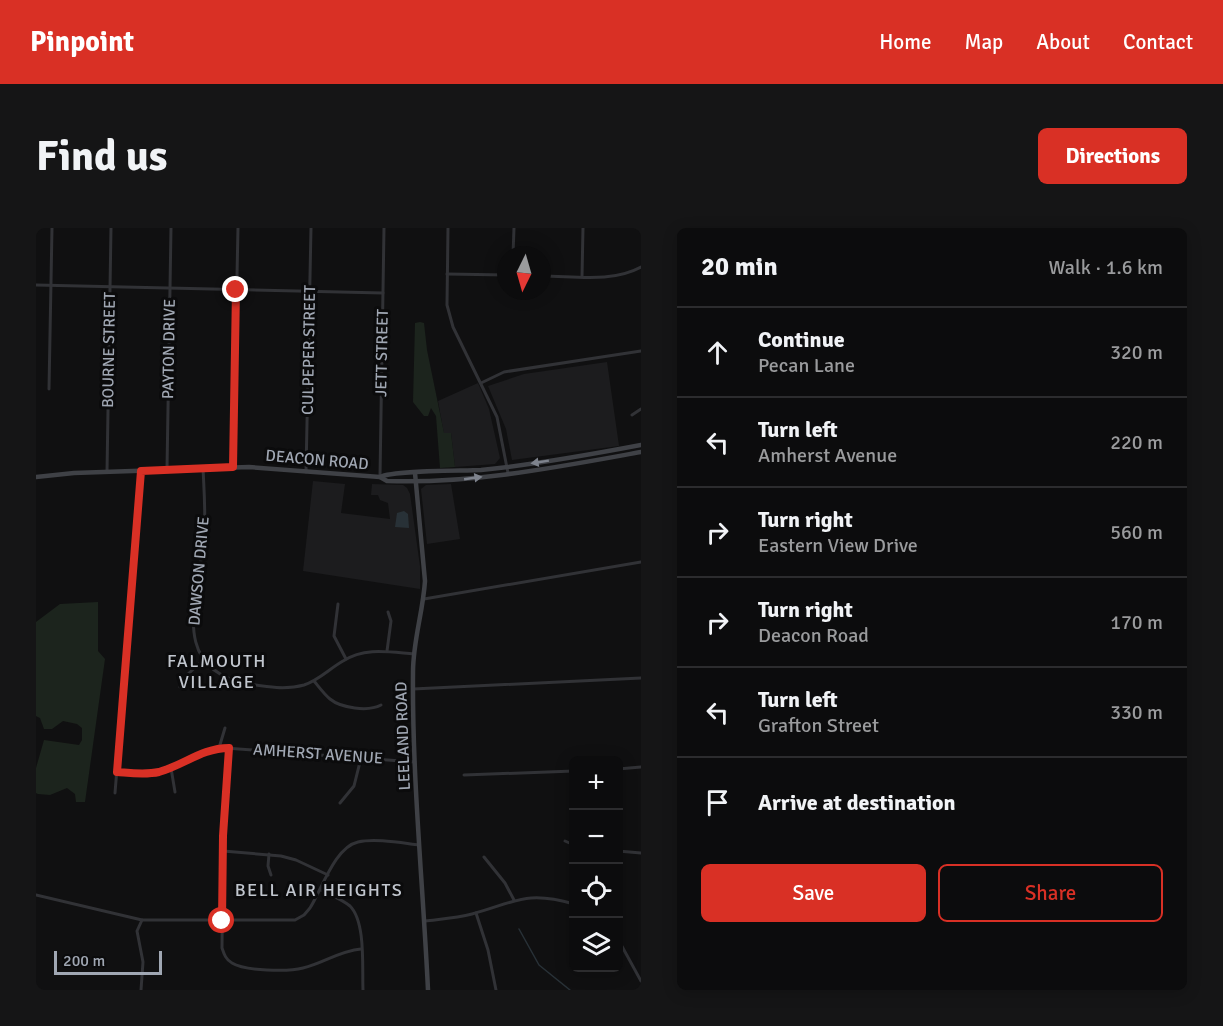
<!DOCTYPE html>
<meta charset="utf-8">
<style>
:root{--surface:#0c0c0d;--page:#151516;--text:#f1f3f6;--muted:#9a9b9d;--line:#2c2c2e;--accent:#d93025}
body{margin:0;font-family:Signika,sans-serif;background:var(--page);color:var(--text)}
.controls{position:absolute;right:18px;bottom:18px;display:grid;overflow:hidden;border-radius:9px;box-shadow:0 3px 15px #0003}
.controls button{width:54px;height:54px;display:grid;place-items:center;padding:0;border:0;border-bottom:2px solid var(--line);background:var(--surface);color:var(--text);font:30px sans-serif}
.compass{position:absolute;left:461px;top:18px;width:54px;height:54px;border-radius:50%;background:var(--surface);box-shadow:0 3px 15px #0003;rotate:185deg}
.scale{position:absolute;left:18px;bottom:15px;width:108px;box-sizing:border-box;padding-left:6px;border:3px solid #a0a7b3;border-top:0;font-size:16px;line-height:21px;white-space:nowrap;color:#a0a7b3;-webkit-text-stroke:4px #0b0b0c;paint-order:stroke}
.stop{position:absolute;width:18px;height:18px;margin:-14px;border:4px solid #d93025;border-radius:50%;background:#fff}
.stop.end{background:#d93025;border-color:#fff;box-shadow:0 2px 6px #0008}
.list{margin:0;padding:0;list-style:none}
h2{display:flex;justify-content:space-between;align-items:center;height:78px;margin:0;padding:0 24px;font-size:26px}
h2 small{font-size:20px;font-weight:400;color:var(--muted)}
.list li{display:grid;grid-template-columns:39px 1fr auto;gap:18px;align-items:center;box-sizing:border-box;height:90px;padding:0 24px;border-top:2px solid var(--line)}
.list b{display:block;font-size:22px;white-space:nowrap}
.list p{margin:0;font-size:20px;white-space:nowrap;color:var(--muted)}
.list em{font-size:20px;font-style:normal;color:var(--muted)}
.actions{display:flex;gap:12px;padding:18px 24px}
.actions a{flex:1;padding:14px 0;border:2px solid var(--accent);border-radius:9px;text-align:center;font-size:21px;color:var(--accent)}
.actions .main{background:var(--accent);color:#fff}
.icon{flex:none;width:33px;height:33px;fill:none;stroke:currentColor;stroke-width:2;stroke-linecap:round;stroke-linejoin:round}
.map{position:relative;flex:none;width:605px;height:762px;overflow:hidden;border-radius:9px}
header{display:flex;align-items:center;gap:36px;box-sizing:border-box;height:84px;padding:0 30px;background:var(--accent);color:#fff}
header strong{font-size:28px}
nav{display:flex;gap:33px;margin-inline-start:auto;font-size:21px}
.intro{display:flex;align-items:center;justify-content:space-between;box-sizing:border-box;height:144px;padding:0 36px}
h1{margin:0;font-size:42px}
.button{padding:15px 27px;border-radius:9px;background:var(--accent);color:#fff;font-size:21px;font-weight:700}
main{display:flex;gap:36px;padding:0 36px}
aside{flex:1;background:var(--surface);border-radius:9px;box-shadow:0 3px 15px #0003}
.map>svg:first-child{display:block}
</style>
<header>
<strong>Pinpoint</strong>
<nav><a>Home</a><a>Map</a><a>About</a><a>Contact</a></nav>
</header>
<div class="intro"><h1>Find us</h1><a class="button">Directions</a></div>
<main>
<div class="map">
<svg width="605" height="762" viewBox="0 0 605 762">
<rect width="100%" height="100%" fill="#101011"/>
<g fill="#1c1c1e">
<polygon points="571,134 583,218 476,232 470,201 452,158 488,146"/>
<polygon points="442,155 453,181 464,230 459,236 419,239 415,205 408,206 402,173"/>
<polygon points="277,253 309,256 305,285 354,291 352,275 344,272 342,267 335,267 336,256 367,257 371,260 374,266 384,338 384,361 267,343"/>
<polygon points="415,256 424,311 391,316 385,261 390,257"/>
</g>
<g fill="#1c241d">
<polygon points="384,94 388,95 391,122 408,205 415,205 419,239 404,240 400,188 395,180 392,188 388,188 377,174 379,95"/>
<polygon points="62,374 62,423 69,431 49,574 40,574 39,566 31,560 14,567 2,566 0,565 0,540 8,512 43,517 46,512 46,500 41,496 27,493 16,501 8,501 4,490 0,488 0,394 24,376"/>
</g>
<polygon fill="#283137" points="368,283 372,286 373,300 359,299 361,285"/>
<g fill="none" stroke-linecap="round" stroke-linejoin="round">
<polyline stroke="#283137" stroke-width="1.5" points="483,701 503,737 534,762"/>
<g stroke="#313236" stroke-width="3">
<polyline points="412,0 411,77 417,99 461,189 472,245"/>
<polyline points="477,27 478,0"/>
<polyline points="411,46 470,47"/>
<path d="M506 48C538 48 576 55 605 39"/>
<polyline points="546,49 547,0"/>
<polyline points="0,57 347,65"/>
<polyline points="445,155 468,144 605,123"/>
<polyline points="13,161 16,0"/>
<polyline points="596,187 605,181"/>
<polyline points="197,239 202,0"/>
<path d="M167 240C168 263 170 286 168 309 163 367 130 441 213 456 231 459 250 462 268 457 283 452 293 441 307 433 329 419 353 424 378 426"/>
<polyline points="131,241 135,0"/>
<polyline points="71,244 75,0"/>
<polyline points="270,244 275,0"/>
<polyline points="344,249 348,0"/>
<polyline points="388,371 605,334"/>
<polyline points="302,376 298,408 310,431"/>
<polyline points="351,423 355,393 352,384"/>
<path d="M278 453C283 459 288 466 294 471 305 480 332 484 345 477"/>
<polyline points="144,459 151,447 167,432"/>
<polyline points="377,461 605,450"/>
<polyline points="183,520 189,500"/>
<path d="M193 520 187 608 186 720C188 726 190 732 196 735 209 743 252 744 267 740 288 735 303 723 325 721"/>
<polyline points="135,540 139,564"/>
<polyline points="582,541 605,539"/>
<path d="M81 544C99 545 115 547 132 541 152 533 167 521 189 520L379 534"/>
<polyline points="428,547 538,543"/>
<polyline points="79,565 105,243"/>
<polyline points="304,575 318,558 325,530"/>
<polyline points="529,613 538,617"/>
<polyline points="187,623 245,628 260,632 292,647"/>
<polyline points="582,623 605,625"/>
<polyline points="233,626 232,638 235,647"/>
<polyline points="448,629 469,655 478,672"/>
<path d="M285 662C294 667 306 671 314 678 330 694 326 740 327 762"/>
<polyline points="0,667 106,692"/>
<polyline points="440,685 452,722 460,762"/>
<path d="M389 693C405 691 421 690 436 686 480 674 490 662 538 676"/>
<polyline points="582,711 605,753"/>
<polyline points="536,727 538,725"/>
<path d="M105 762 107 734 101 703 106 692H259L268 687 274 680C286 661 299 619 322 614 339 610 366 615 383 617"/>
</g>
<g stroke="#3f4146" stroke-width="4.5">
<path d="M379 245 389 353C387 384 377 413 377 444 376 550 387 656 392 762"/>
<path d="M0 249 38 245 213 239 344 249 351 253C436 256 522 239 605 224"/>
<path d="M344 249C357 242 425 243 445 242 498 237 552 227 605 217"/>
</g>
</g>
<defs><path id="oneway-solid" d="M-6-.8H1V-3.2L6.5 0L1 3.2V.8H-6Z" transform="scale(1.5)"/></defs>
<g fill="#7e838d">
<use href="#oneway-solid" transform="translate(504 234) rotate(171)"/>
<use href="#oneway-solid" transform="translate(437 250) rotate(-8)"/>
</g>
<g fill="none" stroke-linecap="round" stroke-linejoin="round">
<path stroke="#d93025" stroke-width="8" d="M186 693 187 608 193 520C166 520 148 537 123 544 109 547 95 545 81 544L105 243 197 239 200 62"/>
</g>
<g text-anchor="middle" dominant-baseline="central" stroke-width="6" stroke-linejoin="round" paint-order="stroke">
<g font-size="16" fill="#a0a7b3" stroke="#0b0b0c">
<text transform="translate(133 121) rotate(-89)">PAYTON DRIVE</text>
<text transform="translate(73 122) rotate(-89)">BOURNE STREET</text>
<text transform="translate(273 122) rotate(-89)">CULPEPER STREET</text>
<text transform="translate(346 125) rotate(-89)">JETT STREET</text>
<text transform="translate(281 232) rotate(5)">DEACON ROAD</text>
<text transform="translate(163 343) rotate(-85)">DAWSON DRIVE</text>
<text transform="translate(367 508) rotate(-92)">LEELAND ROAD</text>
<text transform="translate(282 526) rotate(4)">AMHERST AVENUE</text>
</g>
<g font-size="18" letter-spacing="1.5" fill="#c1c6ce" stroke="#0b0b0c">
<text x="181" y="433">FALMOUTH<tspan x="181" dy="21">VILLAGE</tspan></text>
<text x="283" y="662">BELL AIR HEIGHTS</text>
</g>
</g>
</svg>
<div class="controls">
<button>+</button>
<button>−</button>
<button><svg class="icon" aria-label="locate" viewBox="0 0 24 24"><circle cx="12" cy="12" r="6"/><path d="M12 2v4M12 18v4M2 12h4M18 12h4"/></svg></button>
<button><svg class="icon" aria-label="layers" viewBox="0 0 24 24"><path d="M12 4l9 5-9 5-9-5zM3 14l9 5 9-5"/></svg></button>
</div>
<svg class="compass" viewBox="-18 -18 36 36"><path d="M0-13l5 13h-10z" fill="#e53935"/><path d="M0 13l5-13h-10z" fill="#9a9b9d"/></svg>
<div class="scale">200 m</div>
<div class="stop" style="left:186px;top:693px"></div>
<div class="stop end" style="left:200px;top:62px"></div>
</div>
<aside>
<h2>20 min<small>Walk · 1.6 km</small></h2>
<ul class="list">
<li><svg class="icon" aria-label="ahead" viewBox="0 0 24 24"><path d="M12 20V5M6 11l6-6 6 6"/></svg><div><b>Continue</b><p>Pecan Lane</p></div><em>320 m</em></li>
<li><svg class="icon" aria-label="left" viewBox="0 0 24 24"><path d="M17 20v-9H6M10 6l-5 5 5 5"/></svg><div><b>Turn left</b><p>Amherst Avenue</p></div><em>220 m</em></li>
<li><svg class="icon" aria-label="right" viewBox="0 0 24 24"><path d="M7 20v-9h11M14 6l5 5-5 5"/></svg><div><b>Turn right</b><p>Eastern View Drive</p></div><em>560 m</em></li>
<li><svg class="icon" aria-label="right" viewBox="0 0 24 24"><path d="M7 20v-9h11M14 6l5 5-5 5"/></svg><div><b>Turn right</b><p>Deacon Road</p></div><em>170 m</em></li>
<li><svg class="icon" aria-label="left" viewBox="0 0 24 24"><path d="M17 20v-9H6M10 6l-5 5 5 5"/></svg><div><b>Turn left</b><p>Grafton Street</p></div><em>330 m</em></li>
<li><svg class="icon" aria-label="arrive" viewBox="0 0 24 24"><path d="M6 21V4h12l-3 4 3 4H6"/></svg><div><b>Arrive at destination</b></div></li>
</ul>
<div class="actions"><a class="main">Save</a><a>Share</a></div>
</aside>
</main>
